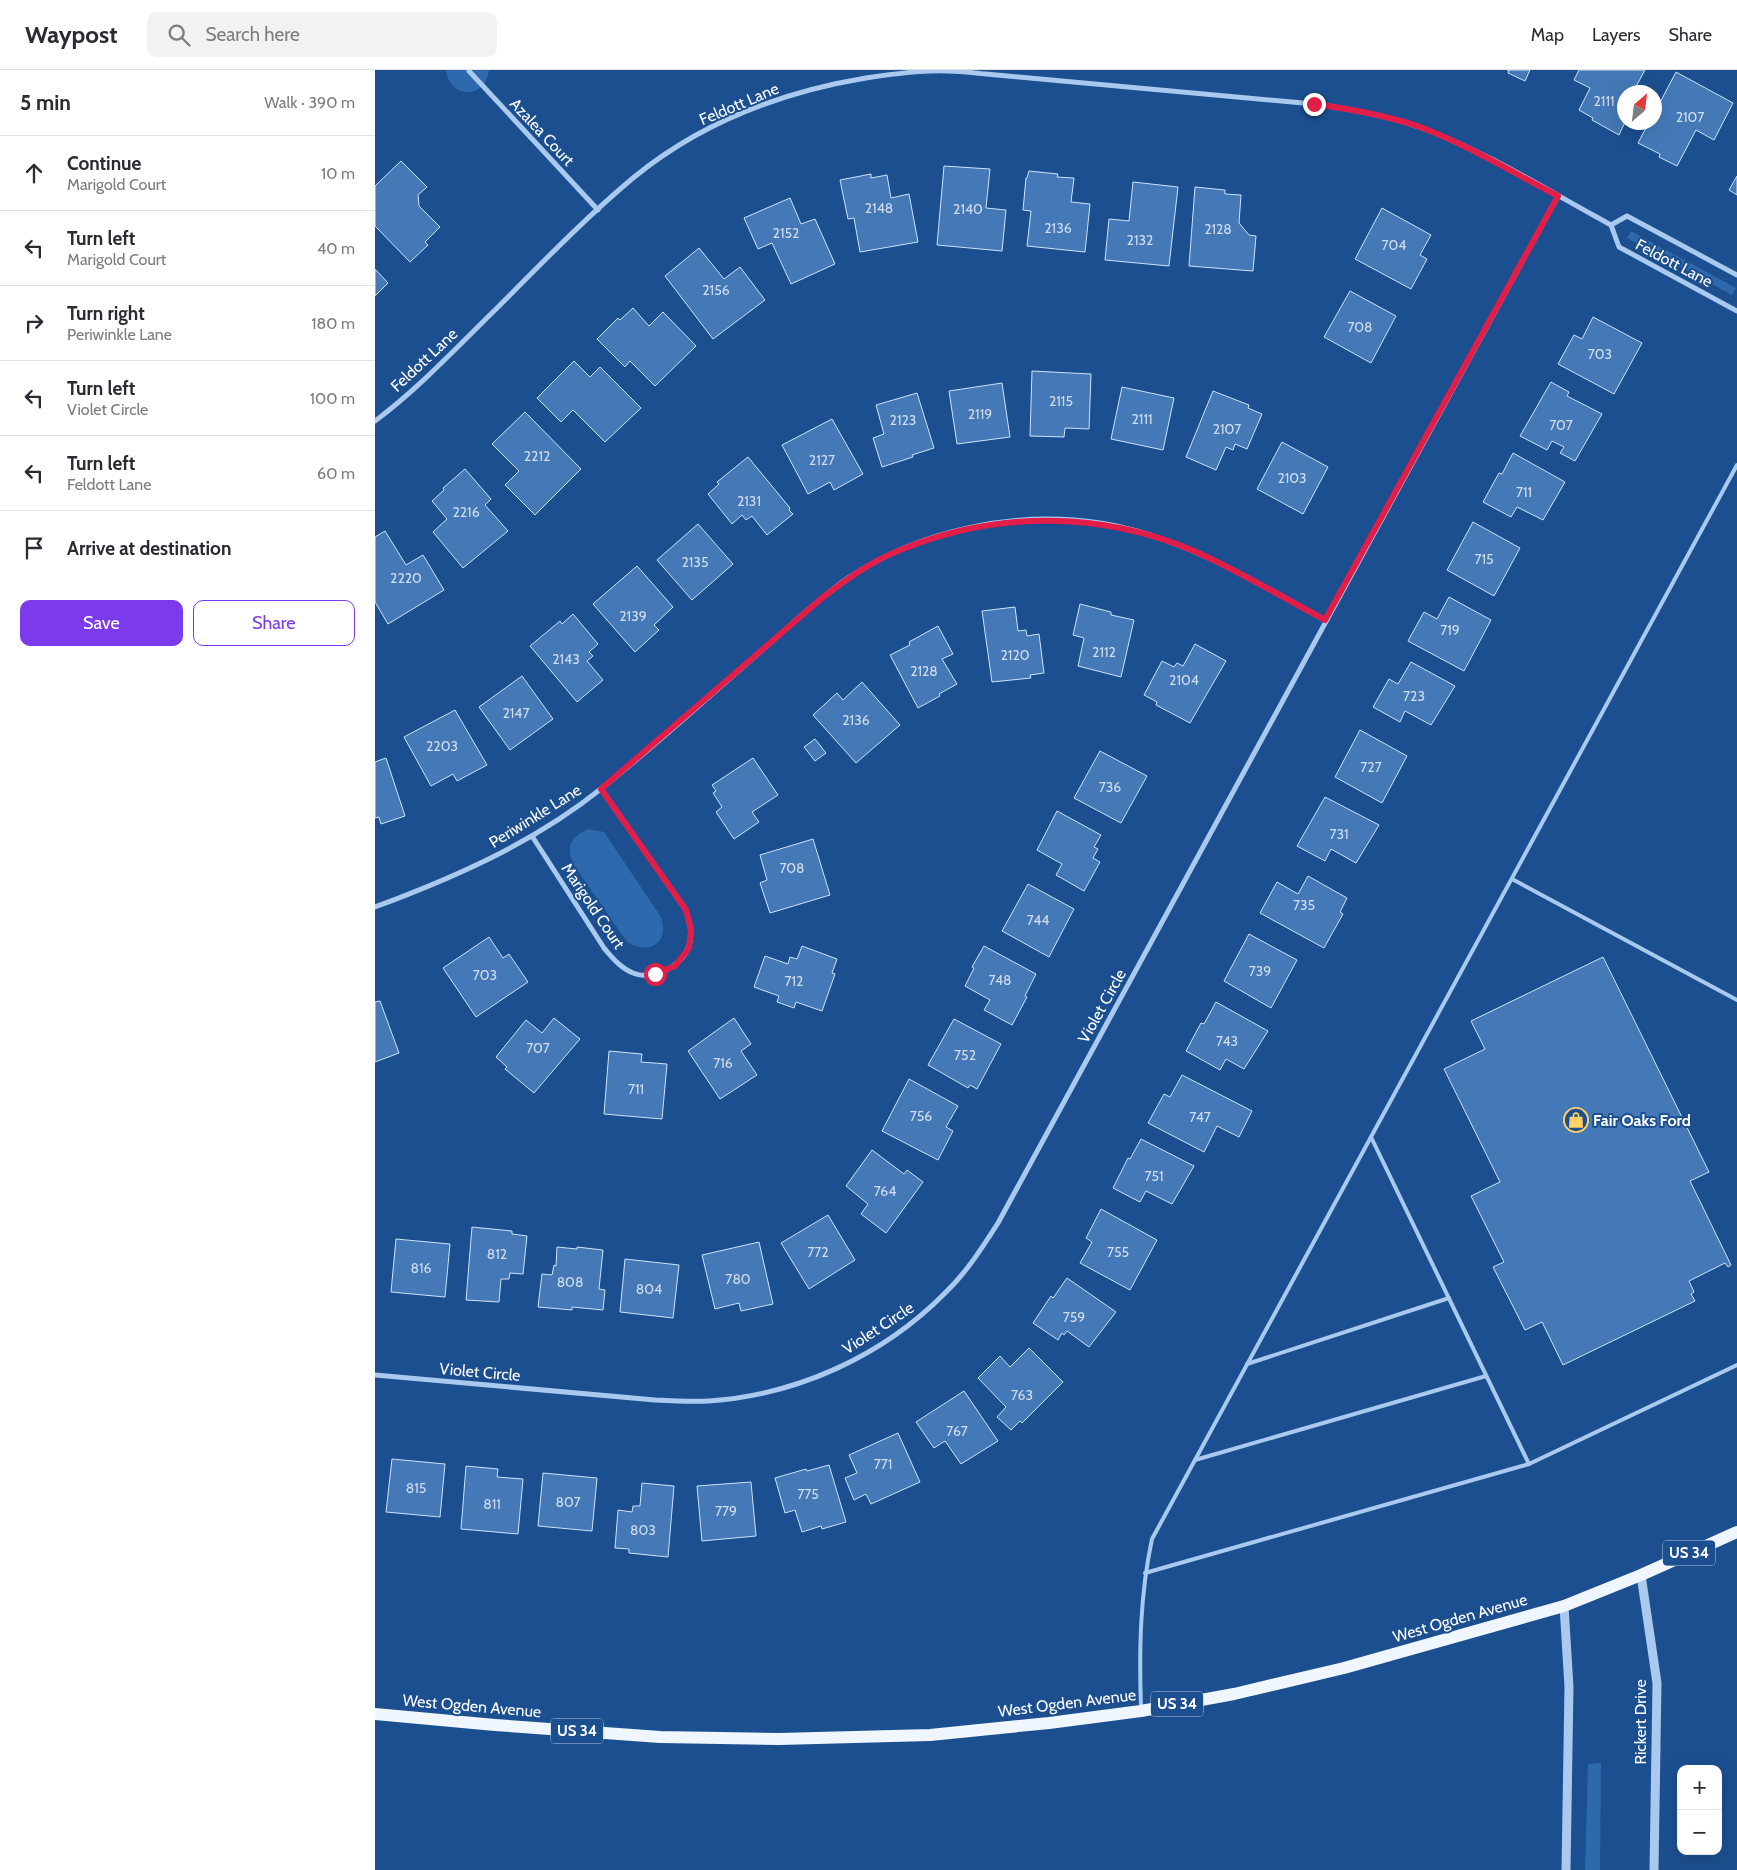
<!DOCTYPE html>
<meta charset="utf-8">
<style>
:root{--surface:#fff;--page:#f2f2f3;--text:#2b2b33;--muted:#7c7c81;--line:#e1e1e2;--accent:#7c3aed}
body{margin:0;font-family:Cabin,sans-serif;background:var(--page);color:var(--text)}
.controls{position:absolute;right:15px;bottom:15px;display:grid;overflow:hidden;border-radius:10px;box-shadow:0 5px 20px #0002}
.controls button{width:45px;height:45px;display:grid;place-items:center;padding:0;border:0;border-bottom:1px solid var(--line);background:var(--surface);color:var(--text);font:25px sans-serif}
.compass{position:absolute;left:1242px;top:15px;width:45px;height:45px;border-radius:50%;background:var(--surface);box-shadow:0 5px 20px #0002;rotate:28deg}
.stop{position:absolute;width:15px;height:15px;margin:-11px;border:4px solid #e11d48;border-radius:50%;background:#fff}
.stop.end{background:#e11d48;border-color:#fff;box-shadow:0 1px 5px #0008}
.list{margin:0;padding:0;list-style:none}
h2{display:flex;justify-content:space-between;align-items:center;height:65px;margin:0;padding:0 20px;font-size:21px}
h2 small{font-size:16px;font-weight:400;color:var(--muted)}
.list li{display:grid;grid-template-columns:32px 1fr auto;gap:15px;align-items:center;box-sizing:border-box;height:75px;padding:0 20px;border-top:1px solid var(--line)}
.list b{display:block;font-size:19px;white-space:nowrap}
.list p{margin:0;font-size:16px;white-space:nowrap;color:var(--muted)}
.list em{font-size:16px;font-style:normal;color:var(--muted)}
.actions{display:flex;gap:10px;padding:15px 20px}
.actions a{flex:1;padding:11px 0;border:1px solid var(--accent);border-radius:10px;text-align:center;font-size:18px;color:var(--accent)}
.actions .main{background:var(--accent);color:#fff}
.icon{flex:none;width:28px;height:28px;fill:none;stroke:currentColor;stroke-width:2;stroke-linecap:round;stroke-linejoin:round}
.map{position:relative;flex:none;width:1362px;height:1800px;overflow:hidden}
header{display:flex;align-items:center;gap:30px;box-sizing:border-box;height:70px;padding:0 25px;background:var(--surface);border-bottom:1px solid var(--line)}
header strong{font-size:24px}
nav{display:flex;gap:28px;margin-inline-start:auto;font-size:18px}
.search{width:350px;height:45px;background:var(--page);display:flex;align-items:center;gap:12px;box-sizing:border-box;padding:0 18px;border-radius:10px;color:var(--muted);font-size:19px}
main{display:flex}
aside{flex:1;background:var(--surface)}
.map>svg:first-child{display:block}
</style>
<header>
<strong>Waypost</strong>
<div class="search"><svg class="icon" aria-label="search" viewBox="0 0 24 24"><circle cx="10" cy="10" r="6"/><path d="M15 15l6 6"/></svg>Search here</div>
<nav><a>Map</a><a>Layers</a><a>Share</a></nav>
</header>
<main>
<aside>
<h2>5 min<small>Walk · 390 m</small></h2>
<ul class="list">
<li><svg class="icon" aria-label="ahead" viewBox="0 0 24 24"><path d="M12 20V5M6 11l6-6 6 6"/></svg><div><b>Continue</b><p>Marigold Court</p></div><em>10 m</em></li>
<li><svg class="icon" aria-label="left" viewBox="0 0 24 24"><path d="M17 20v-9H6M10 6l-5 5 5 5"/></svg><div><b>Turn left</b><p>Marigold Court</p></div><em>40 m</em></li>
<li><svg class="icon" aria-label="right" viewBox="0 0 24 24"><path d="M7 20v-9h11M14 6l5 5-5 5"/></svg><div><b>Turn right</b><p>Periwinkle Lane</p></div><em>180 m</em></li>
<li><svg class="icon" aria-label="left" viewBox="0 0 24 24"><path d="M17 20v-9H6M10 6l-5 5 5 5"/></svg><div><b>Turn left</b><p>Violet Circle</p></div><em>100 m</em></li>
<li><svg class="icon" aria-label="left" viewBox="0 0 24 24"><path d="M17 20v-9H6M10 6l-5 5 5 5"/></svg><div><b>Turn left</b><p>Feldott Lane</p></div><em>60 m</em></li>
<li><svg class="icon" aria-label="arrive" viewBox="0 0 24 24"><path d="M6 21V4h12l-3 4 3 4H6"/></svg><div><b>Arrive at destination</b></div></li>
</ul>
<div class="actions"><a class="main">Save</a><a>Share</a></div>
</aside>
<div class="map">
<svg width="1362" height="1800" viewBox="0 0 1362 1800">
<rect width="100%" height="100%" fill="#1b4f8f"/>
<g fill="#2e69ad">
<path d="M71 0H114C111 30 74 29 71 0Z"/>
<polygon points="1256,161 1361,218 1357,225 1252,168"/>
<path d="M213 759 229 762 286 847C295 873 273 886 252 872L199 795C190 777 196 767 213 759Z"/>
<polygon points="1226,1693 1225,1800 1210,1800 1213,1694"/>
</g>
<g fill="#4478b7" stroke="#cfe3fa">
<polygon points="1132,0 1155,0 1150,11 1133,3 1134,1"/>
<polygon points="1204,0 1270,0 1258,22 1250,22 1250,52 1244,65 1217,50 1218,48 1204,40 1215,18 1199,10"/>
<polygon points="1301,2 1358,33 1339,70 1321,60 1302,96 1284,87 1285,84 1263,73 1274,52 1280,52 1280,42"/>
<polygon points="26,91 52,117 43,125 44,136 65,157 50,172 53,175 35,192 0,156 0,116"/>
<polygon points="569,96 615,99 611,138 631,140 627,181 562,175"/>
<polygon points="654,101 683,104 682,107 699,108 696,132 715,134 710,182 652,176 656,141 648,140 651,108 652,108"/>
<polygon points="496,104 496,108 512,105 516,128 534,124 543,172 485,182 479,148 473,149 465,110"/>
<polygon points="1362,106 1362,125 1354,120"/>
<polygon points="758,112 803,117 794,196 730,190 734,149 754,151"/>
<polygon points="820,117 850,120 850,124 866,125 864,153 874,165 881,166 878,201 814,196"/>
<polygon points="415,128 426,154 440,149 460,194 416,214 397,173 383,179 369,148"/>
<polygon points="1007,138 1056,165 1045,185 1052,189 1036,219 980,189"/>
<polygon points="324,178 349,209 365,197 390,230 338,269 290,206"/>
<polygon points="0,199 13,213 0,226"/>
<polygon points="975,221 1021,246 996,293 949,267"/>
<polygon points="258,238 274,256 288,242 321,276 280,316 255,291 250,297 222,269 243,248 245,250"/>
<polygon points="1218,247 1267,273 1239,324 1183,294 1199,265 1207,269"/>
<polygon points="199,291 215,307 225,297 266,338 230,372 198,340 186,352 162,328"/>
<polygon points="657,301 716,304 714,359 690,358 689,367 655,366"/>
<polygon points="1176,312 1194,322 1192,326 1227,344 1200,391 1185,383 1189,377 1177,371 1172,380 1145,366"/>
<polygon points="627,313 635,367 582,374 574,321"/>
<polygon points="747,317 799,328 788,380 736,369"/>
<polygon points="838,321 874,335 873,338 887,344 872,379 860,374 858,380 851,377 841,400 811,387"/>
<polygon points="542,323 559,378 537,385 538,387 507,397 498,368 509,364 501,335"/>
<polygon points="150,342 206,399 160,445 130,415 144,401 117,374"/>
<polygon points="457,349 488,404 459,420 455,412 433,424 407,375"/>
<polygon points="907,372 953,397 928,444 882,419"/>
<polygon points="1138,383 1190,412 1168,450 1142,437 1136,447 1108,432 1124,403 1127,404"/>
<polygon points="373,387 415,438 414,440 418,444 392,465 377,446 371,450 367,445 357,454 333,424 344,414 342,412"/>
<polygon points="90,399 116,429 110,435 133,461 88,498 58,462 72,449 57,431 69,420 68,418"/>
<polygon points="1098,452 1145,478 1119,526 1072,500"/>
<polygon points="323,454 358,494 317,530 282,490"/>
<polygon points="10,461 31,495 48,485 69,520 13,554 0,532 0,467"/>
<polygon points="262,496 298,537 279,555 284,560 260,582 218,534"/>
<polygon points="1074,527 1116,550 1089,601 1033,571 1049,542 1062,549"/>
<polygon points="705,534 736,542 736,545 759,550 746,607 703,596 709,568 698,565"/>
<polygon points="640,537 643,561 651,560 652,566 664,564 669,603 655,605 656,608 617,612 607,541"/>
<polygon points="198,544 223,574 214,582 218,586 212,591 228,610 202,632 155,576 185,551 187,554"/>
<polygon points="563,556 578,584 567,589 582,614 564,624 565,626 543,638 515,585 535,575 534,572"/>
<polygon points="820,574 851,591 815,653 781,635 782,632 769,625 787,591 799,597 802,593 808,596"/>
<polygon points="1036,592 1080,616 1056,655 1030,641 1025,652 998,637 1014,609 1023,614"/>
<polygon points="147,606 178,649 135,680 104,637"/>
<polygon points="487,612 525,655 481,693 438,645 462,623 468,630"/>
<polygon points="80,640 112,695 82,711 78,704 56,716 29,667"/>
<polygon points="985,660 1032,686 1007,733 960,707"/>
<polygon points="440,669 451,683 440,691 429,677"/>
<polygon points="725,681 772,706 746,753 699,728"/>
<polygon points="11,688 30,746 6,754 4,747 0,748 0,692"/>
<polygon points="378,688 403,725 377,742 384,752 359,769 341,742 347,737 338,723 341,721 337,715"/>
<polygon points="950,727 1004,755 981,793 956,779 950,791 922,776"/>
<polygon points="682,741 726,765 719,777 723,779 718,788 725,792 709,821 681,805 687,794 662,780"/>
<polygon points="438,769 455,825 395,843 385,813 392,810 385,785"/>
<polygon points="933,806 972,828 965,842 968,844 949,878 885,843 902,812 923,824"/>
<polygon points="653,814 699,839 674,887 627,861"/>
<polygon points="874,864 922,890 896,938 849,911"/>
<polygon points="114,867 128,888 134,884 153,912 101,947 68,898"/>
<polygon points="427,876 462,889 457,903 460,904 447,941 421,932 419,938 402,932 404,926 379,917 390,886 413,894 415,887 422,889"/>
<polygon points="609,876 661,904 650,926 652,927 637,955 609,940 615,930 590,916 599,898 597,897"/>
<polygon points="1228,887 1334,1102 1315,1111 1356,1195 1353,1197 1350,1193 1314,1211 1319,1222 1316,1224 1320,1231 1188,1295 1167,1252 1150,1260 1118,1197 1129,1192 1096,1126 1125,1112 1069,999 1110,979 1096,951"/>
<polygon points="5,931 24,983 0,992 0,932"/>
<polygon points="841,932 893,961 869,999 851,989 845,1000 811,981 826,953 829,954"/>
<polygon points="179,948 205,969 159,1023 130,999 132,997 121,987 151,950 167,963"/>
<polygon points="359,948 376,974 366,981 382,1005 345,1029 313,981"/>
<polygon points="579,949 626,974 602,1019 595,1015 593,1018 553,995"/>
<polygon points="234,981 267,984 266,992 292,994 287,1049 229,1044"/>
<polygon points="807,1005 877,1041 864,1067 842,1056 829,1082 773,1053 789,1024 795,1027"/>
<polygon points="534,1009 583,1036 571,1057 578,1061 563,1090 507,1061"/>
<polygon points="766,1069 819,1096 797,1134 771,1121 765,1132 738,1118 753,1088 755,1089"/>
<polygon points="497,1080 529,1104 532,1100 548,1112 511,1163 486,1144 493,1134 471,1116"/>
<polygon points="726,1139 782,1170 755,1220 705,1193 717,1172 711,1168"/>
<polygon points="453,1145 480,1190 434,1219 406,1173"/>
<polygon points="97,1157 137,1161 137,1164 152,1166 148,1204 135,1203 134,1209 126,1209 124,1232 91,1230"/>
<polygon points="21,1169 75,1174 70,1227 16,1222"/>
<polygon points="384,1172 398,1234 366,1241 364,1233 340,1239 327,1185"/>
<polygon points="182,1177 202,1179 202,1177 228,1180 224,1219 230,1220 228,1240 197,1237 197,1240 163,1237 167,1204 177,1205 179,1195 181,1196"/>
<polygon points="250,1189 304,1195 298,1248 245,1242"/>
<polygon points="692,1208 741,1242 714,1277 692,1261 689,1265 687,1263 683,1270 658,1253 676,1226 678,1228"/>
<polygon points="654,1278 688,1312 647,1353 645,1351 636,1360 622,1347 631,1337 603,1308 625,1286 635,1297"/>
<polygon points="589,1321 623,1371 586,1394 570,1371 559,1378 541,1352"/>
<polygon points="523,1363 545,1412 496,1434 491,1424 479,1430 470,1408 482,1403 474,1385"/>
<polygon points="17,1389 70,1394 65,1447 11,1442"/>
<polygon points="454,1395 471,1452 447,1459 446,1456 427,1462 420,1440 410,1443 400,1408 431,1399 432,1401"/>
<polygon points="91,1396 123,1399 122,1407 148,1409 143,1464 86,1459"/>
<polygon points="168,1403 222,1408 217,1461 163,1456"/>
<polygon points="376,1412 381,1466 327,1471 322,1416"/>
<polygon points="267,1413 299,1416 293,1487 254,1483 254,1479 240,1478 243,1440 257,1442 258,1436 265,1436"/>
</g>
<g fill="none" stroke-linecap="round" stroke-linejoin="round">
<g stroke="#a9c9ee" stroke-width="4">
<polyline points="1137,809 1362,930"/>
<polyline points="996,1067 1154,1394"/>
<polyline points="872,1294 1074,1228"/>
<polyline points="820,1390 1111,1306"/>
<polyline points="770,1503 1154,1394 1362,1295"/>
<path d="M766 1638C764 1580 765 1525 777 1469L1362 395"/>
</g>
<g stroke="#a9c9ee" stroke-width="5">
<polyline points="94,1 223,140"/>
<polyline points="1236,155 1252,146 1362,205"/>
<path d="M0 351C43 319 80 279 119 241 164 196 209 149 258 108 325 53 406 22 491 8 518 4 546 0 573 1 586 1 599 3 611 4L939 34C975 39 1010 45 1044 57 1105 79 1162 114 1218 145L1236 155 1244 177 1362 241"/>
<path d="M157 766 229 878C237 887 245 898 258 903 277 911 306 897 313 878 319 865 314 852 311 840L226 719"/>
<path d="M0 837C81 807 160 772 227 718 281 675 333 627 385 582 414 557 441 530 473 508 545 460 640 440 725 453 807 466 879 511 950 550"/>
<path d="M0 1305 280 1330C298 1331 316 1332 334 1331 422 1325 508 1286 570 1223 591 1203 607 1178 623 1153L1183 126"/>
</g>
<g stroke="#a9c9ee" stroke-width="9">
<polyline points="1266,1505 1282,1613 1279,1800"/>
<polyline points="1189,1536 1194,1617 1191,1800"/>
</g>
<polyline stroke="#f0f6ff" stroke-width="12" points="0,1644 120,1655 285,1667 404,1669 555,1665 674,1653 766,1641 859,1624 969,1598 1189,1536 1266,1505 1362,1462"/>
</g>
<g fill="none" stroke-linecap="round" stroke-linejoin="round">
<path stroke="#e11d48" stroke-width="6" d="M280 904 300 896 314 878 316 859 311 840 226 719 447 528C472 509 498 490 528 479 623 441 725 441 819 481 864 501 907 527 950 550L1183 126C1137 102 1093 75 1045 57 1011 45 975 39 939 34"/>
</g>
<defs>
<symbol id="shop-ring" viewBox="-11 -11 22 22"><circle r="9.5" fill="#1b4f8f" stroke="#ffd166" stroke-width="1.5"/><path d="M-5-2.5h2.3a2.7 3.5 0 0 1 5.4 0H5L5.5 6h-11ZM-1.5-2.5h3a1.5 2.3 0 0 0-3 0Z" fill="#ffd166"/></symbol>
</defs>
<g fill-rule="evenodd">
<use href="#shop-ring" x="1187" y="1036" width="28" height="28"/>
</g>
<g text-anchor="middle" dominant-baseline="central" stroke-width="4" stroke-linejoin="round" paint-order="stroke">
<g font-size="14" fill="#d0dded">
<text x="1229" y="31">2111</text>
<text x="1315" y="47">2107</text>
<text x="504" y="138">2148</text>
<text x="593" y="139">2140</text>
<text x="683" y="158">2136</text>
<text x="843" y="159">2128</text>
<text x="411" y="163">2152</text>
<text x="765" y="170">2132</text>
<text x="1019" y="175">704</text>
<text x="341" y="220">2156</text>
<text x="985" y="257">708</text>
<text x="1225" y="284">703</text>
<text x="686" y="331">2115</text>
<text x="605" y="344">2119</text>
<text x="767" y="349">2111</text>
<text x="528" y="350">2123</text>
<text x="1186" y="355">707</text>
<text x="852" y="359">2107</text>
<text x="162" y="386">2212</text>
<text x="447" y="390">2127</text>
<text x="917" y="408">2103</text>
<text x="1149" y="422">711</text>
<text x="374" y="431">2131</text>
<text x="91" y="442">2216</text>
<text x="1109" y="489">715</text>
<text x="320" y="492">2135</text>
<text x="31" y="508">2220</text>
<text x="258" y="546">2139</text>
<text x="1075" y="560">719</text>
<text x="729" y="582">2112</text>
<text x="640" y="585">2120</text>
<text x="191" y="589">2143</text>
<text x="549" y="601">2128</text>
<text x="809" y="610">2104</text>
<text x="1039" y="626">723</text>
<text x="141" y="643">2147</text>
<text x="481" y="650">2136</text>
<text x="67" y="676">2203</text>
<text x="996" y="697">727</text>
<text x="735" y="717">736</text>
<text x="964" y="764">731</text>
<text x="417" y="798">708</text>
<text x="929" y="835">735</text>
<text x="663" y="850">744</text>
<text x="885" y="901">739</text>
<text x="110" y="905">703</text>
<text x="625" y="910">748</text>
<text x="419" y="911">712</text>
<text x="852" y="971">743</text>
<text x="163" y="978">707</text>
<text x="590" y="985">752</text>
<text x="348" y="993">716</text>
<text x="261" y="1019">711</text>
<text x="546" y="1046">756</text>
<text x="825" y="1047">747</text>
<text x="779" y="1106">751</text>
<text x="510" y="1121">764</text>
<text x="443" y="1182">772</text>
<text x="743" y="1182">755</text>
<text x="122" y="1184">812</text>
<text x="46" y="1198">816</text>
<text x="363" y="1209">780</text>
<text x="195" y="1212">808</text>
<text x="274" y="1219">804</text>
<text x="699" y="1247">759</text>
<text x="647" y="1325">763</text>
<text x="582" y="1361">767</text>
<text x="508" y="1394">771</text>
<text x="41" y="1418">815</text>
<text x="433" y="1424">775</text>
<text x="193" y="1432">807</text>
<text x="117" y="1434">811</text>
<text x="351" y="1441">779</text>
<text x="268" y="1460">803</text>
</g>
<g fill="#1b4f8f" stroke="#bbcadd" stroke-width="1">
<rect x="1288" y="1470.5" width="52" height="25" rx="4"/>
<rect x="776" y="1621.5" width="52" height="25" rx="4"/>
<rect x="176" y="1648.5" width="52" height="25" rx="4"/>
</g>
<g font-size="15" font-weight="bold" fill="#fff">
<text x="1314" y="1483">US 34</text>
<text x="802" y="1634">US 34</text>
<text x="202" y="1661">US 34</text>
</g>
<g font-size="16" fill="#fff" stroke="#1b4f8f">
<text transform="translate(364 34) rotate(-23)">Feldott Lane</text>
<text transform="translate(167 62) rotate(47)">Azalea Court</text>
<text transform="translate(1299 193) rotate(28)">Feldott Lane</text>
<text transform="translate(49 290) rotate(-43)">Feldott Lane</text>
<text transform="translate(160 746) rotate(-32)">Periwinkle Lane</text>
<text transform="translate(218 836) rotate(56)">Marigold Court</text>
<text transform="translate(727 936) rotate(-61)">Violet Circle</text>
<text transform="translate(503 1258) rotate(-33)">Violet Circle</text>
<text transform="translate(105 1302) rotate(5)">Violet Circle</text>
<text transform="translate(1085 1548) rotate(-16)">West Ogden Avenue</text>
<text transform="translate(692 1633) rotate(-7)">West Ogden Avenue</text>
<text transform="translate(97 1636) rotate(5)">West Ogden Avenue</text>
<text transform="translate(1265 1652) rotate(-90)">Rickert Drive</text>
</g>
<g font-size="16" font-weight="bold" fill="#fff" stroke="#1b4f8f" text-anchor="start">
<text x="1218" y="1050">Fair Oaks Ford</text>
</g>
</g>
</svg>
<div class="controls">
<button>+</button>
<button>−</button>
</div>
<svg class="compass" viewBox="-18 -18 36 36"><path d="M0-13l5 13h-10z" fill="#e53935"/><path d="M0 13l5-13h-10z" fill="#7c7c81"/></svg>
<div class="stop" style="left:280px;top:904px"></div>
<div class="stop end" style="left:939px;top:34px"></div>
</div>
</main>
